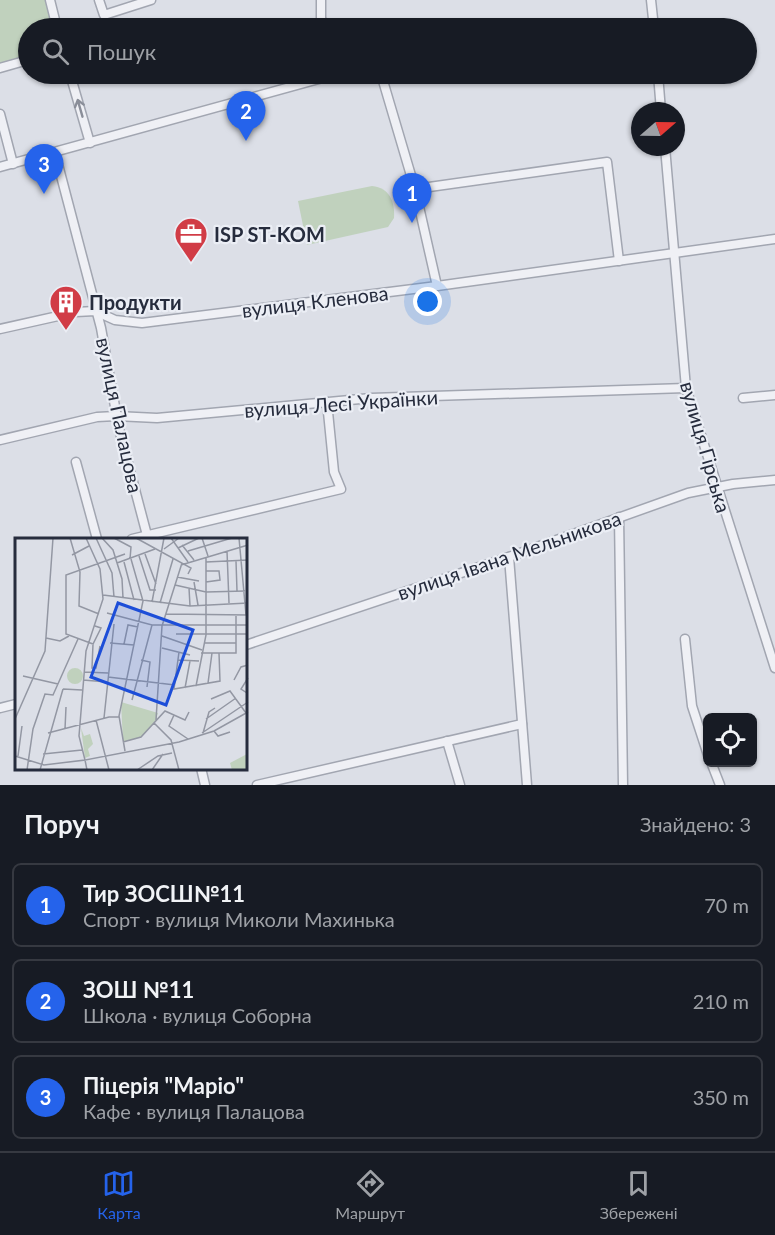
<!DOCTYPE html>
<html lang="uk">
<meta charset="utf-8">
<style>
:root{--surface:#171b24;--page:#20242c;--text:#f1f3f6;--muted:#9ea1a6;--line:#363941;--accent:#2563eb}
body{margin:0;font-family:Lato,sans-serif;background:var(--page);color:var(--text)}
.controls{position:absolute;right:18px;bottom:18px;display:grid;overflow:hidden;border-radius:9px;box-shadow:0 2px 4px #0004}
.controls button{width:54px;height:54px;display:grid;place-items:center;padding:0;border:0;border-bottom:2px solid var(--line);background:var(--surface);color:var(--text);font:30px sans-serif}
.compass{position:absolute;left:631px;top:102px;width:54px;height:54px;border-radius:50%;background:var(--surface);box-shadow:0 2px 4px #0004;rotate:70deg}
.you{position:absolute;left:428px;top:302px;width:21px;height:21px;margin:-15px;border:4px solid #fff;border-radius:50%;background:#1a73e8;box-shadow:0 0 0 9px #1a73e833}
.badge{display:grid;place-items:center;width:39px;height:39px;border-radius:50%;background:var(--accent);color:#fff;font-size:20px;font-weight:700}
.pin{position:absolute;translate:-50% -50px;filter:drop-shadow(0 2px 3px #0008)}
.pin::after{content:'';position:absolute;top:32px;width:21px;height:18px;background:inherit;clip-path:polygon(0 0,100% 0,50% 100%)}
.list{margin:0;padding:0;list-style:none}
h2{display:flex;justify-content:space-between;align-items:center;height:78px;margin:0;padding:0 24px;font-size:26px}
h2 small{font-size:20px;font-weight:400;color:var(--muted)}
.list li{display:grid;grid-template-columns:39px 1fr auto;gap:18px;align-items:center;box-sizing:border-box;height:84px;margin:0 12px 12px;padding:0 12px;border:2px solid var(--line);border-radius:9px}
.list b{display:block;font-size:22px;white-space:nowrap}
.list p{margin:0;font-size:20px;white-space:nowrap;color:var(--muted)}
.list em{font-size:20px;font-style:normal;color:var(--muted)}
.icon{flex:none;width:33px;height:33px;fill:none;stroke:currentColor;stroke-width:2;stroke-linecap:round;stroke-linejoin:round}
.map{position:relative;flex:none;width:775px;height:785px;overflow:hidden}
.search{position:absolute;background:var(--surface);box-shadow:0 2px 4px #0004;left:18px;right:18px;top:18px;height:66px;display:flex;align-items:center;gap:15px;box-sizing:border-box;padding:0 21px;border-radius:33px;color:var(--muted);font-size:22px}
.sheet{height:366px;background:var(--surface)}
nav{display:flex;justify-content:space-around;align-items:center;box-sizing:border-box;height:84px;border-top:2px solid var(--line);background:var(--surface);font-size:16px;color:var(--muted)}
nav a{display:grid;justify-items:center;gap:3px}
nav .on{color:var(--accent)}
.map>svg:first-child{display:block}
</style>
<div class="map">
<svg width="775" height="785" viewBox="0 0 775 785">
<rect width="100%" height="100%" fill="#dcdfe7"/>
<g fill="#c0d1bd">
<polygon points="0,0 47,0 54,28 28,28 28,57 0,64"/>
<path d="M372 186C390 188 395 202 394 218L388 227 307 245 298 201Z"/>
</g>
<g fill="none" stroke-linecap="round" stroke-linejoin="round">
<defs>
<g id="minor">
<polyline points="50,0 57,28"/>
<polyline points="99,0 104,15 151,0"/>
<polyline points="321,0 321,20 331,28"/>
<polyline points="651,0 654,28"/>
<polyline points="0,68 28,60"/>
<polyline points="70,74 90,143"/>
<polyline points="381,74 415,189 437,286"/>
<polyline points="658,74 661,111"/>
<polyline points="0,114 13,164"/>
<polyline points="665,147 686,388 775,668"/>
<polyline points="55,153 101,328 119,429 148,539"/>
<polyline points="0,167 337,74"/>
<polyline points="415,189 607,162 619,261"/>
<polyline points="0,329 76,312 95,311 115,320 142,323 437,286 775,239"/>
<polyline points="743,398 775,395"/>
<polyline points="0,440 97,417 116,416 157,418 371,398 686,388"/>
<polyline points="76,462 97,539"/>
<polyline points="619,517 623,785"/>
<polyline points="132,539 341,489 334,472 327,402"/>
<polyline points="509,557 527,785"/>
<polyline points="685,639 692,706 708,755"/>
<polyline points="246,645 503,559 688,493 733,484 775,480"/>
<polyline points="0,708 16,704"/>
<polyline points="447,741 460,785"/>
<polyline points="711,762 720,785"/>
<polyline points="201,768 205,785"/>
<polyline points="257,785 522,724"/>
</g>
</defs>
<use href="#minor" stroke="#a2a6b1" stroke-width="11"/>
<use href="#minor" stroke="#eff0f5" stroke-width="8"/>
</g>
<defs><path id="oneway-shaft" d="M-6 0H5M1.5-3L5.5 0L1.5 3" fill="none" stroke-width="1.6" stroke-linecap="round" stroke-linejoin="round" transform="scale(1.5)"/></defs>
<use stroke="#8a8e99" href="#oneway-shaft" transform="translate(80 108) rotate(-106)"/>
<defs>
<symbol id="office-pin" viewBox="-11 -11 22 30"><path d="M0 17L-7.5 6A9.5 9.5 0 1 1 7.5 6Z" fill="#d13c46" stroke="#ebeef5"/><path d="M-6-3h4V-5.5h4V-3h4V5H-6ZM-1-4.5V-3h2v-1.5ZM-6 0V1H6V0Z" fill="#fff"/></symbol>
<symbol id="building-pin" viewBox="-11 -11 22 30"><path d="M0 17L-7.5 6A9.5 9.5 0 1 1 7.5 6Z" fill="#d13c46" stroke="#ebeef5"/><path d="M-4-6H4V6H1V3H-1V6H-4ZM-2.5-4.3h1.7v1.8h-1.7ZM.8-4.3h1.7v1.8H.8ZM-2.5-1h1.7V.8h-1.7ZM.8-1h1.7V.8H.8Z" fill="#fff"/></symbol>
</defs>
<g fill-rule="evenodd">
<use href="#office-pin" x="172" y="215" width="38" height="52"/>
<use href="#building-pin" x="47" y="283" width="38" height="52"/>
</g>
<g text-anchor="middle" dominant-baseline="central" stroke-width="4.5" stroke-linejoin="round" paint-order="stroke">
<g font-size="20" font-weight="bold" fill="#262c3d" stroke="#ebeef5" text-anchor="start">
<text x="214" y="234">ISP ST-KOM</text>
<text x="89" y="302">Продукти</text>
</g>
<g font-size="20" fill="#262c3d" stroke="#ebeef5">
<text transform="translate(315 301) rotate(-7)">вулиця Кленова</text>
<text transform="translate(341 403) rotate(-4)">вулиця Лесі Українки</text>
<text transform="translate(120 415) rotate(78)">вулиця Палацова</text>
<text transform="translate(706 447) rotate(74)">вулиця Гірська</text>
<text transform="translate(509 555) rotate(-19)">вулиця Івана Мельникова</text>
</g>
</g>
<g transform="translate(15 538)">
<rect width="232" height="232" fill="#dcdfe7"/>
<path d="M232 216V232H217L215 225Z" fill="#c0d1bd"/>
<path d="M52 138a8 8 0 1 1 16 0a8 8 0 1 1-16 0ZM106 164 143 175 141 182 126 199 108 204ZM66 190 69 198 75 196 78 206 73 211 75 218 70 220Z" fill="#c0d1bd"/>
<path fill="none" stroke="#9397a3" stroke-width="1.5" d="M55 0 65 34 64 68 84 76M81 0 97 35 99 59M87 0 98 12 107 41 108 60M99 0 116 9 115 21M121 0 176 30 173 36M156 0 173 24M187 0 193 18M224 0 231 77M167 7 179 22M163 10 184 0M149 11 164 0M173 13 217 0M212 13 214 65M130 16 141 46M57 17 74 8M124 18 135 52H141M221 23 222 53M109 24 119 62M191 24 233 22M102 25 140 11M166 27 233 7M162 39 184 43M179 44 183 67M191 44 205 42 204 33H191M160 47 191 54 230 53M174 50 175 68M88 57 175 68 233 65M137 64 149 0M145 65 158 21M92 75 137 87H233M151 76 233 77M80 88 86 90 78 106 51 96V37L110 16M161 96H233M147 98 187 112M31 100 45 103 54 98M95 105 119 107M189 105H221M78 106 77 130H81L85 108M109 106 113 87 123 89M147 110 175 117M164 114 159 151 205 143 204 115M186 115H221V78M126 122 135 124 132 149M163 122 184 123M69 134 93 135M8 138 43 146M93 139 160 147M68 142 92 144M219 142 226 129 233 127M193 145 197 115M181 148 191 97V19M170 150 175 123M48 151 67 152M232 155 226 151 233 140M196 161 215 153 231 175M117 162 137 87M159 177 154 188 173 201M89 180 99 86M0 181 30 113 38 0M191 181 221 160M81 182 94 232M141 182 147 88 167 25M139 185 156 202 164 232M50 191 51 169M199 193 203 198 215 194M33 195 94 179H104M187 195 233 164M188 195 194 174 200 170M108 204 126 199 150 173 170 182 174 174M110 213 104 178 128 63 116 21M28 216 67 212M0 218 29 227 70 222 64 198 71 113 88 61 85 31 71 0M3 218 7 188M12 232 18 191 30 156 38 157 63 101M25 232 48 151M72 232 70 222 164 204 199 193 233 174M122 232 143 218 157 215M137 232 148 216"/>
<path fill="#1d4ed8" fill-opacity="0.15" stroke="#1d4ed8" stroke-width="3" d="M103 65 178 92 151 167 76 139Z"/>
<rect width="232" height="232" fill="none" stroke="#262c3d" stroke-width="3"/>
</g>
</svg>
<div class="controls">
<button><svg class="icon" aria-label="locate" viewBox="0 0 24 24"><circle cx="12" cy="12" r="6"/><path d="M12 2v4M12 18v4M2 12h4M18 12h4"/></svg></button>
</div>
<svg class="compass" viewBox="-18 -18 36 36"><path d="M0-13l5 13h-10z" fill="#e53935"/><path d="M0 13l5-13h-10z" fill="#9ea1a6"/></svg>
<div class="you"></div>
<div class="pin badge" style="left:412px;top:223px">1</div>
<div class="pin badge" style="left:246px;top:141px">2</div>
<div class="pin badge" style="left:44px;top:194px">3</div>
<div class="search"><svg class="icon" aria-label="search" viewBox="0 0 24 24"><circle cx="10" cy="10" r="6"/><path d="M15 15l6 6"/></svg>Пошук</div>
</div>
<section class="sheet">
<h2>Поруч<small>Знайдено: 3</small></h2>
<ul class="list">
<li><span class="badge">1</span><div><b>Тир ЗОСШ№11</b><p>Спорт · вулиця Миколи Махинька</p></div><em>70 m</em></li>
<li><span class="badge">2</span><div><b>ЗОШ №11</b><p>Школа · вулиця Соборна</p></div><em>210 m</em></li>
<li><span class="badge">3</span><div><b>Піцерія &quot;Маріо&quot;</b><p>Кафе · вулиця Палацова</p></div><em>350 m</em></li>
</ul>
</section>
<nav>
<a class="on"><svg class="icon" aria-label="map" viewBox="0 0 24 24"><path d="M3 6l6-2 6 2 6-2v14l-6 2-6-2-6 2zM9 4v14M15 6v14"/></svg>Карта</a>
<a><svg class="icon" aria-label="directions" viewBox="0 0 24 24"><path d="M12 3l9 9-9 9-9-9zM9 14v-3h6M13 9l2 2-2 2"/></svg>Маршрут</a>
<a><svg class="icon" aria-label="saved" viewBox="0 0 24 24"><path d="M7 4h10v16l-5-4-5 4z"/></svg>Збережені</a>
</nav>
